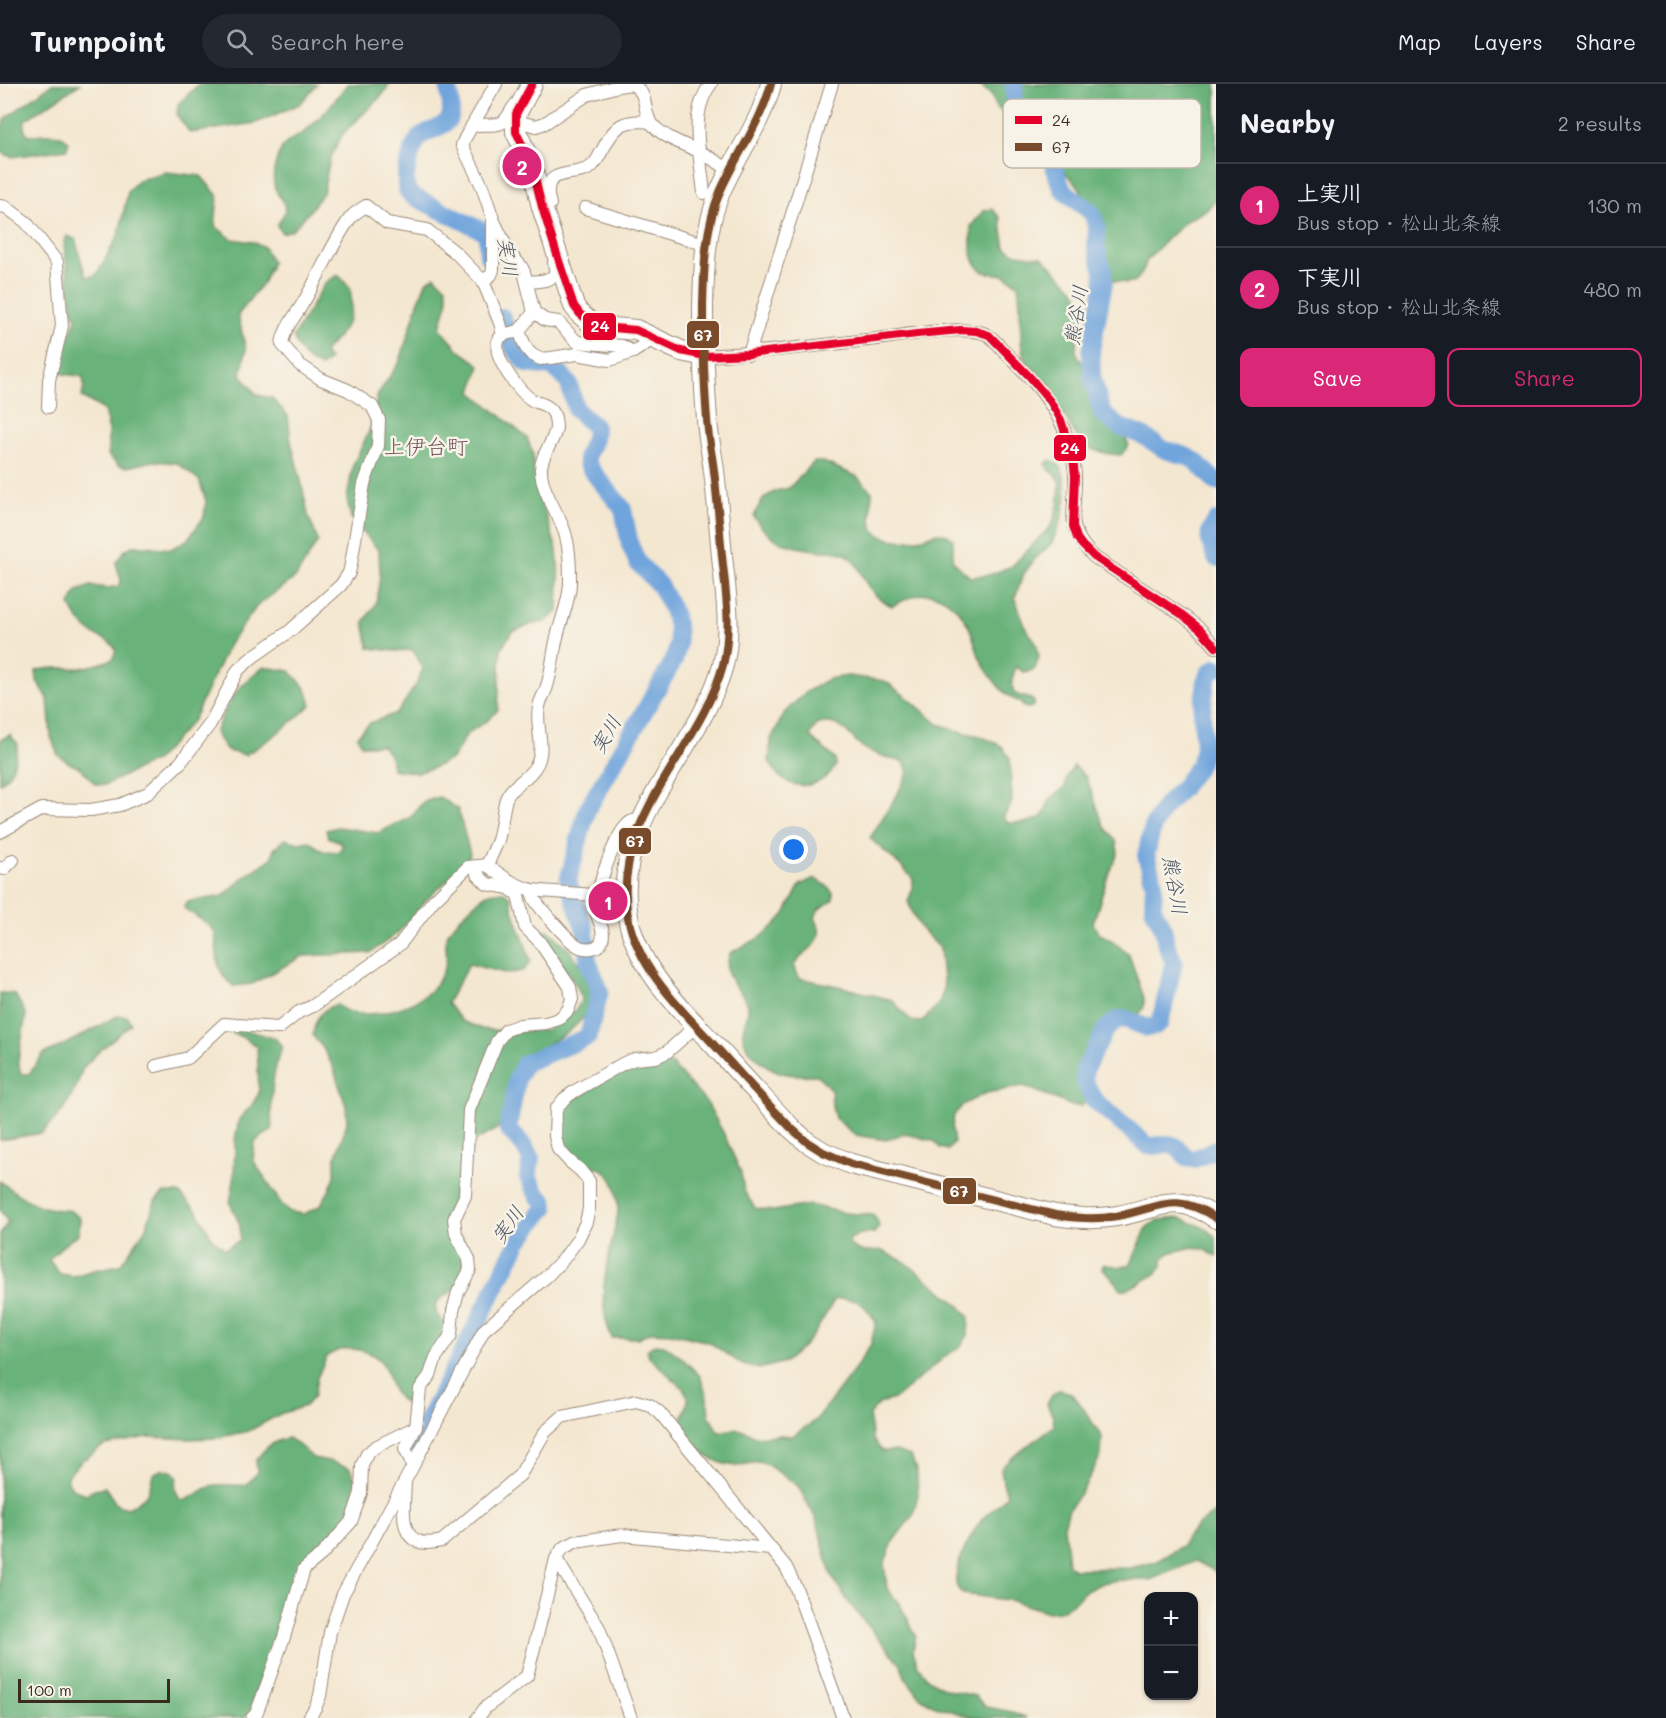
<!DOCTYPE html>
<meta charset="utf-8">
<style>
:root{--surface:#171b24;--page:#242831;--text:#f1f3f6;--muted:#9ea1a6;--line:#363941;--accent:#db2777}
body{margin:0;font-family:Mali,"Klee One",sans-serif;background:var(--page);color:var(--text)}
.controls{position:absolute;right:18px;bottom:18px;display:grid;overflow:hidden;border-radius:12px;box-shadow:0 2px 4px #0004}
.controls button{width:54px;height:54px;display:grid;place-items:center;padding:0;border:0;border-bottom:2px solid var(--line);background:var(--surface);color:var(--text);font:30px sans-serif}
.scale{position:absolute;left:18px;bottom:15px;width:152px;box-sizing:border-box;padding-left:6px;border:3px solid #3b2a1e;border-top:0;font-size:16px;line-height:21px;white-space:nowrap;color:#3b2a1e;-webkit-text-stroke:4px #f7f3e8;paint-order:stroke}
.you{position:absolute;left:794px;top:766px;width:21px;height:21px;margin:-15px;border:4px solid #fff;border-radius:50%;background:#1a73e8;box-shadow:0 0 0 9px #1a73e833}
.badge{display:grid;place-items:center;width:39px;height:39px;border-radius:50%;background:var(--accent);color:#fff;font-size:20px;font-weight:700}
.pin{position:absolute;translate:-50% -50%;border:3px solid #fff;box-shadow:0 2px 6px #0006}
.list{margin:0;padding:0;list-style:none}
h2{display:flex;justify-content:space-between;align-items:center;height:78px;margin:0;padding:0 24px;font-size:26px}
h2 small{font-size:20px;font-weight:400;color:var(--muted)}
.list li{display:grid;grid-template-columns:39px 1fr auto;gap:18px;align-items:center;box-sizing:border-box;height:84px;padding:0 24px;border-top:2px solid var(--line)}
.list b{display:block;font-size:22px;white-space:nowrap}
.list p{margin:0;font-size:20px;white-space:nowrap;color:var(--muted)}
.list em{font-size:20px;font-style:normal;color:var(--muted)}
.actions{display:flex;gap:12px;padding:18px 24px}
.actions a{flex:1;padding:14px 0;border:2px solid var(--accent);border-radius:12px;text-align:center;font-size:21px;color:var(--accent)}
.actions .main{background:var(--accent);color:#fff}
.icon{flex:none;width:33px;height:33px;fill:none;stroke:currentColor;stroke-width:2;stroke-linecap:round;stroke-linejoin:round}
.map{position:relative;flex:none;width:1216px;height:1634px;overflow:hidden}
header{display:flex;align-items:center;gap:36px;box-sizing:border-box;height:84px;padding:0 30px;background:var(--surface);border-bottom:2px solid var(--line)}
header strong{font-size:28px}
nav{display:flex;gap:33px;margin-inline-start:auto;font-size:21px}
.search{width:420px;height:54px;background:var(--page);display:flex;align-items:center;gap:15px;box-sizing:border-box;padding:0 21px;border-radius:33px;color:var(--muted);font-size:22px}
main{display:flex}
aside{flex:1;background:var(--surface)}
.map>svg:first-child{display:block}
</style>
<header>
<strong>Turnpoint</strong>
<div class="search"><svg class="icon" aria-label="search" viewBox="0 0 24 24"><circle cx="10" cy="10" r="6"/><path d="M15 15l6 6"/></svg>Search here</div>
<nav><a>Map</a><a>Layers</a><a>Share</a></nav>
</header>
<main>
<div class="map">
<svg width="1216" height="1634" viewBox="0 0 1216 1634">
<rect width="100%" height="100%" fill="#f7f3e8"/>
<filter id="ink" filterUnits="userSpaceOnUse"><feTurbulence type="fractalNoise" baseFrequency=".0167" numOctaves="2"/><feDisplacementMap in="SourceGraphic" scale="12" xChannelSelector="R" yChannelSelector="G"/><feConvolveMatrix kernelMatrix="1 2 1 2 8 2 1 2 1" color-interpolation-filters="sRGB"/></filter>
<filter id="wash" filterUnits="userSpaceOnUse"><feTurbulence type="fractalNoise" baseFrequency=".008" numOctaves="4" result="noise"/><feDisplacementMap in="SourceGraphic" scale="24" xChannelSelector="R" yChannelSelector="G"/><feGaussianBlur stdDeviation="1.35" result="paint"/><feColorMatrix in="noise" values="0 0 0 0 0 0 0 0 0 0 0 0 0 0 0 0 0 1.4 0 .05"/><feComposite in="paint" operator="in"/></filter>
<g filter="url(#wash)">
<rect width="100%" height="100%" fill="#f4e7d0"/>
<g fill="#69b27a" stroke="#526e4c" stroke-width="1.5">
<path d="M52 0H80L25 36 24 45 28 51C42 51 60 46 69 58L67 65 12 73 4 70 0 64V46L6 34Z"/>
<polygon points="199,0 317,0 300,20 256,39 190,49 177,31 178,20"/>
<path d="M347 0H389L384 9 342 51 330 75 323 109 308 129 292 146 282 149 277 141C295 117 278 120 274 100 272 89 276 74 282 64 286 57 297 53 304 48 321 35 335 17 347 0Z"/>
<polygon points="977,0 1216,0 1216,117 1214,117 1207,126 1187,136 1167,155 1147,176 1142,189 1136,197 1126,199 1115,197 1105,187 1095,139 1079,103 1065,88 1054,71 1004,30 996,22 991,10"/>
<path d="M166 88 201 92 218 112 215 142 232 155 253 158 264 163 272 178 264 197 238 231 246 266 241 291 257 311 272 314 288 332 291 358 302 401 308 431 318 457 296 493 257 522 229 560 193 636 157 676 105 701 95 700 81 684 71 680 58 671 51 653 48 614 37 597 36 587C49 582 65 585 80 584 91 583 102 579 113 575L116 565C106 552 103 557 92 549 82 542 75 532 70 521L77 507 91 502 108 504 119 502 121 496 116 479 125 466 132 462H145L171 465 187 456 204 433 206 417 199 396 177 379 154 377 127 383 118 381 108 371V343L104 326 82 313 84 302 83 293C73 290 69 292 60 289L59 280 76 235 71 219 64 160 67 152 75 155 86 193 96 191 119 150 128 107 138 96Z"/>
<path d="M992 125 1000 133 1005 163C1015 172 1029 172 1042 173L1075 206 1083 221 1078 243 1076 267 1109 336 1123 351 1129 361 1121 371 1109 370 1091 365 1080 358 1047 302 1024 275 1021 258 1020 220 1018 200 1004 191 983 188 978 183 971 170V142L983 127Z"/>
<path d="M338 191 350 203C355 239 346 243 324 268L329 276 321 283C306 277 299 268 293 253L325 199Z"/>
<polygon points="435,192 446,203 448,215 440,244 459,266 480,281 472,308 527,354 533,370 534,394 557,466 559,493 558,528 545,538 532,540 512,548 501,565 498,626 488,636 467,650 453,674 435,683 417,689 392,685 390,672 382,661 362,661 357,652 370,639 397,629 416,601 423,584 413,566 395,567 369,564 364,538 376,520 380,491 379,467 351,434 347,415 353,381 370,345 378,310 400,277 418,219 426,198"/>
<path d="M1051 376 1061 383 1064 393 1066 413 1061 437 1052 459 1034 476 1023 491 1015 514 1026 545 1036 558 1039 574 1035 585 1025 589 1016 583 1012 595 1013 608C1020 614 1027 612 1034 617V622L1028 624 1024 623 1020 617C1005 616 986 587 980 574 975 563 973 549 967 539 958 524 941 507 922 510 912 511 901 518 892 522 883 518 876 513 870 505 861 494 858 477 846 470 839 467 830 467 823 467 795 464 769 460 754 433L758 423 765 413 776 407 789 404 814 378H823L856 392 872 408C872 416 870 436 872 441 878 459 908 458 923 454 929 453 934 448 940 449 946 449 949 452 953 455V477L970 493 989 491 1012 482 1052 441 1058 421 1060 400 1057 392 1047 384 1046 379Z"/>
<path d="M264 583 290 587 306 605 311 621C290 640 269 657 245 671L227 667 215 649C228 617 236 603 264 583Z"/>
<path d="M848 592 885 597 908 614 938 640 966 649 980 652 1002 662 1010 675 1012 717 1009 725 1004 731 1005 736 1009 739H1024L1040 734 1045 728 1050 715 1065 703 1067 692 1074 682 1086 693 1104 742 1116 756 1118 769 1106 798 1093 839 1098 849 1113 857 1129 871 1144 914V923L1138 933 1115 945 1102 954 1090 969 1088 984 1090 1015 1081 1022H1072L1024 1002 986 1009 964 1020 954 1031 952 1045 954 1059 948 1066 940 1064 934 1057 915 1052 903 1050 886 1056 855 1051 835 1034 832 1022 831 1006 818 991C791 992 774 992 754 971 748 965 744 960 743 951 742 941 751 929 747 919 742 907 727 897 727 883 727 879 729 873 730 869L761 853 776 840 785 830 800 801 814 794 826 801 833 809V816L818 826 815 834C829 859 806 864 794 881L799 894 842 903 892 916 911 937 922 938 939 919 944 905 940 864 923 847 914 833 908 817 912 807 913 795 902 783 870 754 897 711 908 689 904 678C891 674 875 672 864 664 851 655 843 638 826 639 816 639 814 643 810 652L835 675 836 681C825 701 799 709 780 693 776 689 772 682 769 677L771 655 785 628 806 608 828 595Z"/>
<path d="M10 651 18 660C15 677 14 689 0 699V656Z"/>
<polygon points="439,713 458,725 470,770 467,778 426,816 398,849 370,869 303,872 252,900 233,902 223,892 218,880 215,849 210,842 184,824 186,818 223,812 248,790 272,774 274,765 285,755 299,759 309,757 323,767 338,768 343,762 338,757 328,753 326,746 338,743 378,749 411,733 423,718"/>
<path d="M502 807 511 813 513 826 531 877 524 886 509 890 469 880 447 919 462 937 482 945 516 948 546 946 576 926 582 914C580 910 578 905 576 901 566 884 544 869 542 849L548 846 568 864 589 893 594 911 588 929 570 947 545 962 526 970 514 981 507 1021 502 1040 494 1047 475 1057 464 1081 461 1110 450 1134 466 1185 455 1206 441 1214 435 1220 437 1231 446 1240 448 1251 411 1316 405 1320C389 1307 392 1301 385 1284 378 1269 359 1264 344 1265 339 1266 332 1269 327 1272L317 1294 314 1312 305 1322 280 1330 249 1347 217 1354 187 1355 148 1353 105 1361 80 1378 67 1393C70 1405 74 1407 87 1410L94 1405 105 1403 117 1421 128 1424C148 1412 148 1412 153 1390L163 1385 173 1388 177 1393 175 1404 180 1416C194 1416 202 1403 216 1401 225 1400 236 1402 246 1401L257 1389 256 1376C266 1363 271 1358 288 1354L300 1362 313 1374 329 1377 350 1384 356 1398 353 1420 337 1446 299 1481 251 1624 245 1634H0V1151L8 1138 0 1126V1097C20 1113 42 1128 69 1126L80 1134 79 1149 59 1165 49 1176 60 1190 74 1192 94 1186 120 1181 146 1144 155 1117 164 1109H179L198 1128 212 1154 225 1165 240 1156V1141L230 1119 234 1096 235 1056 239 1035 252 1021 259 1009 257 963 244 954 232 949 237 944 275 954 282 963C271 990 270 1018 272 1046L255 1058 253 1076 282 1121 290 1128 304 1130 320 1122 329 1107 335 1092V1075L347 1039 346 1022 333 983 323 964 313 952C314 938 321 923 337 921 350 931 364 931 380 929 410 923 437 912 446 879 448 870 444 860 447 852 449 843 480 813 489 809 492 808 498 808 502 807Z"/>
<polygon points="0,909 15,910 26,931 18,977 21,990 29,990 43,970 70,958 117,932 127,932 131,940 96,970 83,984 76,1003 64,1025 42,1049 0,1056"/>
<path d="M671 980 707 1019 724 1050 741 1089 744 1107 755 1124 773 1127 810 1121 845 1129 873 1131 877 1136 879 1143 874 1149 860 1150 850 1155 849 1161 863 1168 880 1166 905 1178 958 1220 969 1233 968 1251 961 1262 947 1271 896 1314 879 1320 869 1331 873 1356 882 1367H896L911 1372 917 1388 918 1411 913 1431 894 1456 884 1480 887 1504 900 1521 916 1551 913 1567 918 1582 928 1595 947 1606 975 1612 986 1623 1012 1628 1027 1634H973L933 1621 919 1612 905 1593 901 1581 849 1519 831 1491 816 1435 798 1402 766 1380 758 1378 737 1382 724 1380 708 1373 683 1348 681 1337 687 1322 688 1313 683 1304 649 1273 647 1266 655 1260 664 1261 681 1273 700 1292 707 1313 709 1331 718 1348 735 1345 746 1347 756 1353 779 1351 792 1352 816 1336 853 1288 871 1260 876 1238C863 1218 859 1214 835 1215L814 1250 802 1264 785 1278 759 1285 743 1281 709 1258 671 1249 650 1248 638 1254H612C596 1219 606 1187 613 1152 615 1143 618 1133 618 1125 618 1117 616 1100 611 1094 603 1082 595 1084 584 1079 570 1072 553 1038 564 1024 569 1017 579 1012 586 1008 600 1000 615 988 630 984 643 980 658 981 671 980Z"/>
<polygon points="1180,1134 1205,1144 1216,1153 1216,1173 1206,1166 1193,1163 1169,1169 1163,1175 1162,1183 1156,1190 1130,1204 1123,1206 1119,1203 1102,1183 1104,1180 1120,1183 1131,1180 1147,1143 1158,1136"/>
<path d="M1060 1306 1071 1309 1079 1318 1102 1353 1101 1371 1085 1402 1069 1425 1064 1442 1068 1480 1073 1485 1129 1484 1156 1478 1183 1461 1185 1455 1199 1440 1216 1428V1488L1196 1477 1150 1496H1118L1102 1499 1084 1508 1072 1520 1059 1527 1048 1528 1013 1517 963 1510C961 1508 959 1506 957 1503 951 1485 973 1446 984 1433 992 1425 1002 1420 1007 1410L1003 1399 1001 1384 1014 1372 1054 1342 1053 1333 1047 1320 1053 1310Z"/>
</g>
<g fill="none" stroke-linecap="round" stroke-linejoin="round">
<g stroke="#6fa4dc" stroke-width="18">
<path d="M448 0C449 9 453 24 450 33 446 43 430 46 422 51 412 59 403 92 407 105 408 108 410 110 412 112L483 147 487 150 488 172"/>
<polyline points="1014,0 1015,26 1018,35 1028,47 1049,65 1058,95 1063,106 1092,129 1097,145 1096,162 1103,188 1104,199 1091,267 1092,292 1102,329 1118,342 1145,353 1165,366 1186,372 1195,377 1216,398"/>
<path d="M1216 437C1205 452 1210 458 1216 474"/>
<path d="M1216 584 1210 588 1206 597 1202 628 1204 665 1199 681 1182 704 1164 723 1153 742 1146 771 1154 800 1153 824 1163 844 1166 860 1174 878 1160 939 1156 942 1148 944 1125 935 1117 936 1105 946 1098 961 1085 984 1084 996 1094 1016 1148 1062C1157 1063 1165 1058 1173 1061 1179 1064 1183 1070 1188 1074 1195 1078 1208 1068 1216 1065"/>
<polyline points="412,1367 519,1157 545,1124 544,1116 538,1112 528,1093 531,1075 523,1061 508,1045 517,994 525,979 588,953 600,907 588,877 585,846 568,797 587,726 674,576 678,560 677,542 671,523 659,501 638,479 630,461 623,425 592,387 587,379 587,371 594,355 595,343 576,326 569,300 562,291 552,283 527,280 514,264 502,233"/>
</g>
</g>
</g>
<g filter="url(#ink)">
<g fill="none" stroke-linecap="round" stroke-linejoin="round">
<defs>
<g id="minor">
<polyline points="496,0 465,54 462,61 482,102 493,135 510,170 521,182 524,188 534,228 545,236 558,238 577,258 622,262 633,268 655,254"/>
<path d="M711 0C696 19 696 44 699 67L730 86"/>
<path d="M516 37 536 42 545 39 587 11 618 2 631 0C649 9 642 23 650 37 658 51 684 61 699 67L704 109"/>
<path d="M472 42C481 39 496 43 503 38 508 34 511 26 515 21"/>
<path d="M550 120C549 116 547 111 548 106 548 83 582 94 593 81 597 77 600 70 603 65 615 41 623 35 651 38"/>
<polyline points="0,122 6,123 26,138 57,178 62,242 49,296 48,323"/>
<polyline points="585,124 707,161"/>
<polyline points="483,197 500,239 503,251"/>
<path d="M528 198C538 197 548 198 556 190L554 179"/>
<polyline points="519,247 526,264 531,270 540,275 551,274 577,270 610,276 633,268"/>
<polyline points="749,270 832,0"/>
<path d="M705 272C763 269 820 261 877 255 904 251 963 241 986 250 994 254 1000 263 1006 269 1031 294 1055 319 1067 353 1071 366 1075 380 1075 393 1076 430 1063 443 1094 473L1181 530 1200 545 1216 563"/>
<path d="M0 748 42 725 91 726 120 721 148 709 181 678 210 640 238 586 254 572 290 547 341 501 349 489 351 480 364 400 378 362 379 336 372 322 348 306 321 295 300 281 282 260C284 244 295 233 303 219 320 191 332 159 351 133 355 129 361 125 366 122L387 139 427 146 456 169 483 197 491 191 493 186V135"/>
<path d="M487 781C491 772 495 764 498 756 502 743 502 728 506 715 512 699 530 696 538 678 545 660 535 641 539 623 540 616 545 609 547 602 552 587 553 569 557 553 561 536 569 518 570 500 570 482 570 463 564 446 557 427 542 407 541 387 540 371 554 359 556 344 556 338 555 331 552 327 547 320 539 320 532 316 519 308 490 271 499 255 502 249 513 249 519 247L534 228"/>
<polyline points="0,784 4,785 13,776"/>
<path d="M532 807C533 810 533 813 535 816 539 823 567 855 575 860 582 866 599 867 602 856 606 846 596 834 596 825 595 808 615 751 628 740 632 736 636 736 641 737"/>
<path d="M156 982 188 974 224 940 279 944 299 928 313 922 400 860 432 818 468 783 487 781C503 793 520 806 541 807"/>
<polyline points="413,1381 405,1365 416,1343 420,1305 430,1291 436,1273 451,1251 453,1227 458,1208 470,1186 469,1175 456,1150 454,1135 465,1112 469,1026 497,957 506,946 520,941 546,939 559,935 568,926 572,915 570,903 539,857 525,843 518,811 509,804 487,800 477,790 478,782"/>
<path d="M405 1398C404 1429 396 1468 442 1457L520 1391 545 1348 562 1333 636 1317 650 1321 660 1329 786 1483 796 1504 843 1634"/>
<polyline points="556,1475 599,1544 631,1634"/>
<polyline points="252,1634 256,1630 261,1617 284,1553 304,1485 322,1470 351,1438 361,1409 362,1381 367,1370 375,1363 416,1343"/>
<polyline points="309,1634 316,1622 320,1612 330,1548 343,1510 405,1397 484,1246 547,1192 565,1173 578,1155 586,1138 589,1125 589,1097 580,1086 569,1077 558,1065 555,1052 556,1025 564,1015 575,1007 624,979 635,975 656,973 667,968 696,942"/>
<polyline points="478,1634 485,1624 527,1592 556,1475 563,1464 575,1458 622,1451 770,1465"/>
</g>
<g id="primary">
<polyline points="532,0 516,30 516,48 521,58 534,90 542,123 574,222 580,230 591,239 602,243 636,246 681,267 705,272"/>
<path d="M771 0C761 39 736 71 720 108 705 143 704 184 703 221 703 259 704 298 707 335 708 353 712 370 714 387 717 411 719 436 721 461 724 499 733 542 723 581 699 668 610 735 628 833 638 886 682 926 717 964 741 991 766 1018 791 1044L807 1058 823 1068 851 1080 1055 1131C1076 1134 1095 1136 1117 1132 1159 1125 1173 1106 1216 1134"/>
</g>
</defs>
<use href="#minor" stroke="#988877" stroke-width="14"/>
<use href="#primary" stroke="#988877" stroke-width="22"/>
<use href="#minor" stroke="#fff" stroke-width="12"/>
<use href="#primary" stroke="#fff" stroke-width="20"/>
<defs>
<polyline id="minor-bridge" points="541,807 607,812"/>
</defs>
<use href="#minor-bridge" stroke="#988877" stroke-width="14" stroke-linecap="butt"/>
<use href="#minor-bridge" stroke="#fff" stroke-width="12"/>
<defs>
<polyline id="bus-1" points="532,0 516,30 516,48 521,58 534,90 542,123 559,177 574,222 580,230 591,239 602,243 636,246 681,267 705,272 749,270 917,250 961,246 976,247 989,251 1030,293 1050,317 1061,336 1073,374 1075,392 1073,442 1077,454 1082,461 1094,473 1181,530 1200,545 1216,563"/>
<path id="bus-2" d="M771 0C761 39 736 71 720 108 705 143 704 184 703 221 703 259 704 298 707 335 708 353 712 370 714 387 717 411 719 436 721 461 724 499 733 542 723 581 699 668 610 735 628 833 638 886 682 926 717 964 741 991 766 1018 791 1044L807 1058 823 1068 851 1080 1055 1131C1076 1134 1095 1136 1117 1132 1159 1125 1173 1106 1216 1134"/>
</defs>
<use href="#bus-1" stroke="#f7f3e8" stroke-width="12"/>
<use href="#bus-2" stroke="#f7f3e8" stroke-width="12"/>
<use href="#bus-1" stroke="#e4002b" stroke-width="8"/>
<use href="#bus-2" stroke="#7a4b2a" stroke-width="8"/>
</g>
</g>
<g text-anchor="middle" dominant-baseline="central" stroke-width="5" stroke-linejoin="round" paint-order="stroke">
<g font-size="20" font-style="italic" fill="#4d5560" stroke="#f7f3e8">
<text transform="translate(509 173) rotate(82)">実川</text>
<text transform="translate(1075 231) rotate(-81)">熊谷川</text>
<text transform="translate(605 650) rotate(-60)">実川</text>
<text transform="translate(1176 801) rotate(80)">熊谷川</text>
<text transform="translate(507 1140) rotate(-55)">実川</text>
</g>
<g font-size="21" fill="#74545b" stroke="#f7f3e8">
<text x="426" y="361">上伊台町</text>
</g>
</g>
<rect x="1003" y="15" width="198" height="69" rx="9" fill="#f7f3e8" stroke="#bfb7ab" stroke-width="1.5"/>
<rect x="1015" y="32" width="27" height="8" fill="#e4002b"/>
<rect x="1015" y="59" width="27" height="8" fill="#7a4b2a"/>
<g font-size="16" fill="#3b2a1e">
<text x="1052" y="42">24</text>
<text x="1052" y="69">67</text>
</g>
<g stroke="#f7f3e8" stroke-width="2">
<rect x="582" y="228" width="35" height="29" rx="6" fill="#e4002b"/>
<rect x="686" y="236" width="34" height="29" rx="6" fill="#7a4b2a"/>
<rect x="1053" y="350" width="34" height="28" rx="6" fill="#e4002b"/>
<rect x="618" y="743" width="34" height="28" rx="6" fill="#7a4b2a"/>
<rect x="942" y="1093" width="35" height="28" rx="6" fill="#7a4b2a"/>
</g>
<g font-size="16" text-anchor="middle" font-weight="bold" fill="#fff">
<text x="600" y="248">24</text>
<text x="703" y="257">67</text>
<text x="1070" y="370">24</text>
<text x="635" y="763">67</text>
<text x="959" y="1113">67</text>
</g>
</svg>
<div class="controls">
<button>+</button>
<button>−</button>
</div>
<div class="scale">100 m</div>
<div class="you"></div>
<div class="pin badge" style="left:608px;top:817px">1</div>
<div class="pin badge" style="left:522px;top:82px">2</div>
</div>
<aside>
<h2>Nearby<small>2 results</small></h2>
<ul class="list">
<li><span class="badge">1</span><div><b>上実川</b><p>Bus stop · 松山北条線</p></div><em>130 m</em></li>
<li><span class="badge">2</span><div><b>下実川</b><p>Bus stop · 松山北条線</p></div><em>480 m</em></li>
</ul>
<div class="actions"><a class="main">Save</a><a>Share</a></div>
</aside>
</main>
